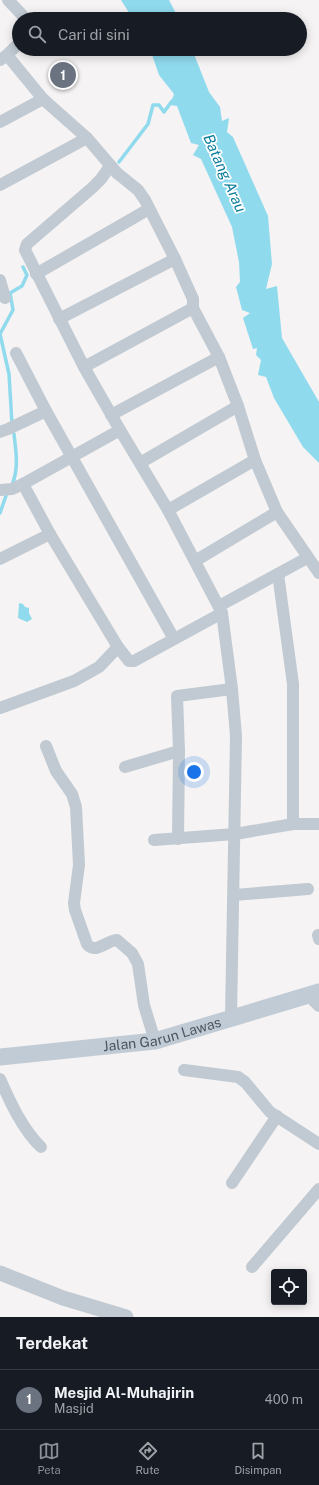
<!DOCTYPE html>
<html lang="id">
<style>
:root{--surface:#171b24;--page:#20242c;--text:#f1f3f6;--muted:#9ea1a6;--line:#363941;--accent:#8c9099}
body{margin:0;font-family:"Public Sans",sans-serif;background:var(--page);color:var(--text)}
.controls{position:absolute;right:12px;bottom:12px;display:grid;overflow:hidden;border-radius:4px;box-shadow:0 2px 10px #0003}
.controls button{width:36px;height:36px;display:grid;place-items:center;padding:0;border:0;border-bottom:1px solid var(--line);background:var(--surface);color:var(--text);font:20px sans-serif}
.you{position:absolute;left:194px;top:772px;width:14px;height:14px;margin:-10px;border:3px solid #fff;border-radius:50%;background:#1a73e8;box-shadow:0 0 0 6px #1a73e833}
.badge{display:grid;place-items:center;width:26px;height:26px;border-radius:50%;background:var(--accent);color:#fff;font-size:13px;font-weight:700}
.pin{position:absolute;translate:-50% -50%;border:2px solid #fff;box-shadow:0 1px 4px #0006}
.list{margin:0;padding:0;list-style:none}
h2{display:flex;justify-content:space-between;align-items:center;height:52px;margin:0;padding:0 16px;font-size:17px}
h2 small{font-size:13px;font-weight:400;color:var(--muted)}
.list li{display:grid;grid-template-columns:26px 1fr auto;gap:12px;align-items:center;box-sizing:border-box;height:60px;padding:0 16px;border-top:1px solid var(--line)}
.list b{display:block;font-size:15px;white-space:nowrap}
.list p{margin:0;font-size:13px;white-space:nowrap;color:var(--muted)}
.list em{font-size:13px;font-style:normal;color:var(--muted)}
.icon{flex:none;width:22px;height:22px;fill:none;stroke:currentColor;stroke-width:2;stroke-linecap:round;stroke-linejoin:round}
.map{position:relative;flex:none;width:319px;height:1317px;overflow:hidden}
.search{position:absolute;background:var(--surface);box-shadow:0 2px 10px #0003;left:12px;right:12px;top:12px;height:44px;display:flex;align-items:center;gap:10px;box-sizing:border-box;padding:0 14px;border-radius:22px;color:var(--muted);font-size:15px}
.sheet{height:112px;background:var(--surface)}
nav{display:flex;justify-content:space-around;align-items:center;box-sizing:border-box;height:56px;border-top:1px solid var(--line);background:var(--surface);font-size:11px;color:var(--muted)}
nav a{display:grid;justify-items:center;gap:2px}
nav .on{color:var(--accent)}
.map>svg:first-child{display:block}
</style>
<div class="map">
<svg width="319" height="1317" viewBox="0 0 319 1317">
<rect width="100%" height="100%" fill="#f5f3f3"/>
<g fill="#90daee">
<polygon points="121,0 169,0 179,19 133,19"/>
<polygon points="150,49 192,49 209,92 220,107 222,121 229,118 227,132 233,137 268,216 272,264 266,289 277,286 282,338 319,402 319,463 303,447 274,398 266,377 258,375 261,360 256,355 257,348 253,349 243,318 250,313 242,310 236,287 240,282 239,262 232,227 201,159 193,155 199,145 191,143 177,106 170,105 174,94 159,75"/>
<polygon points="19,603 23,604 25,607 29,608 29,613 32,619 27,622 18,618"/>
</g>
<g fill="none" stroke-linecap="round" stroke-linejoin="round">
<g stroke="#90daee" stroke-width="3.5">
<polyline points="119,162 148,124 153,105 159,105 164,112 172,101"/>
<polyline points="12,424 9,374 0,334 13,310 10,293 22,286 27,275 23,267"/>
<path d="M12 485C19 468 16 452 14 434"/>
<polyline points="0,513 7,493"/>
</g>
<g stroke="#c1cad2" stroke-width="12">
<polyline points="8,0 26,19"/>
<polyline points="7,55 43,99 87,138 117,173 138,190 145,200 175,259 193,299 193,308 219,357 238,406 255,460 277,512 319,573"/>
<polyline points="0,60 7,55 19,43"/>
<polyline points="0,122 43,99"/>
<polyline points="110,166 101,179 92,188 27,244 25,250 84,367 120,430 168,510 222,613 232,689 236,736 231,1017"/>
<polyline points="0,185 87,138"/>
<polyline points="36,274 149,209"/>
<polyline points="0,280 5,298"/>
<polyline points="59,319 175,259"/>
<polyline points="16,353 46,411 174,639"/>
<polyline points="84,367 193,308"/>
<polyline points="111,415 219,357"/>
<polyline points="120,430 23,484 50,534 118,647 129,661 134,661 222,613"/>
<polyline points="0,432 8,429 46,411"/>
<polyline points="140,463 238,406"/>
<polyline points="0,490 12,489 23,484"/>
<polyline points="168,510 255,460"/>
<polyline points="0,559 50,534"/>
<polyline points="195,561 277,512"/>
<polyline points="278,574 293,684 293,824"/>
<polyline points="219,606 307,558"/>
<polyline points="0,708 74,681 99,667 118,647"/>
<path d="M46 746 56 771 72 794 76 807 79 865 74 903 75 910 87 944C95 955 107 940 117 940L132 953 138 964 144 1005 155 1041"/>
<polyline points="125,767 179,751"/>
<polyline points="178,839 179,751 177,696 232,689"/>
<polyline points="154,840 235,834 293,824 319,824"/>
<polyline points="234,895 308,889"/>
<polyline points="318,935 319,939"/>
<polyline points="308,995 319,1006"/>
<polyline points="184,1070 238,1077 245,1082 270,1112 319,1144"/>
<path d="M0 1079C10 1102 23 1130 41 1147"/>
<polyline points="232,1183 277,1116"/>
<polyline points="252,1267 319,1189"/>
</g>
<polyline stroke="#c1cad2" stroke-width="15" points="0,1273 63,1298 126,1317"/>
<path stroke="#c1cbd6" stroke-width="17" id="s1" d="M0 1057 155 1041 319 992"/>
</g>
<g text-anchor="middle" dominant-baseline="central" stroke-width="3.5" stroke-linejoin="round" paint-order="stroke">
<g font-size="14" fill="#4a5661" stroke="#fff">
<text stroke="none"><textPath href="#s1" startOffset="164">Jalan Garun Lawas</textPath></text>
</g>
<g font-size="15" font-style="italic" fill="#0c7c9b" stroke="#fff">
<text transform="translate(225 173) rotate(66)">Batang Arau</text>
</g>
</g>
</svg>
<div class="controls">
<button><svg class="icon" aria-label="locate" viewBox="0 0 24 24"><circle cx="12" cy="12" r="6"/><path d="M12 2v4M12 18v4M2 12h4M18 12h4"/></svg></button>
</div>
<div class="you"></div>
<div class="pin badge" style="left:63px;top:75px;background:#6b7280">1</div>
<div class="search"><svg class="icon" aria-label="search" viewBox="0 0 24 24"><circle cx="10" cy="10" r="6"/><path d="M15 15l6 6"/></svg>Cari di sini</div>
</div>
<section class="sheet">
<h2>Terdekat<small></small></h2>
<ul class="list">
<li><span class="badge" style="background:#6b7280">1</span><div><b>Mesjid Al-Muhajirin</b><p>Masjid</p></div><em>400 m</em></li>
</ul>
</section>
<nav>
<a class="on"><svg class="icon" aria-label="map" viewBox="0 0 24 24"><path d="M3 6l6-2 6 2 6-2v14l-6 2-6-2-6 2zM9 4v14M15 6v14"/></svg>Peta</a>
<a><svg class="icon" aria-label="directions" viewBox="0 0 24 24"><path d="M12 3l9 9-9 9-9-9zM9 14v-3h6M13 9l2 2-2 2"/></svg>Rute</a>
<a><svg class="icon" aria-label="saved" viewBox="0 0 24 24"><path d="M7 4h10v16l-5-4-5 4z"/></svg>Disimpan</a>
</nav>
